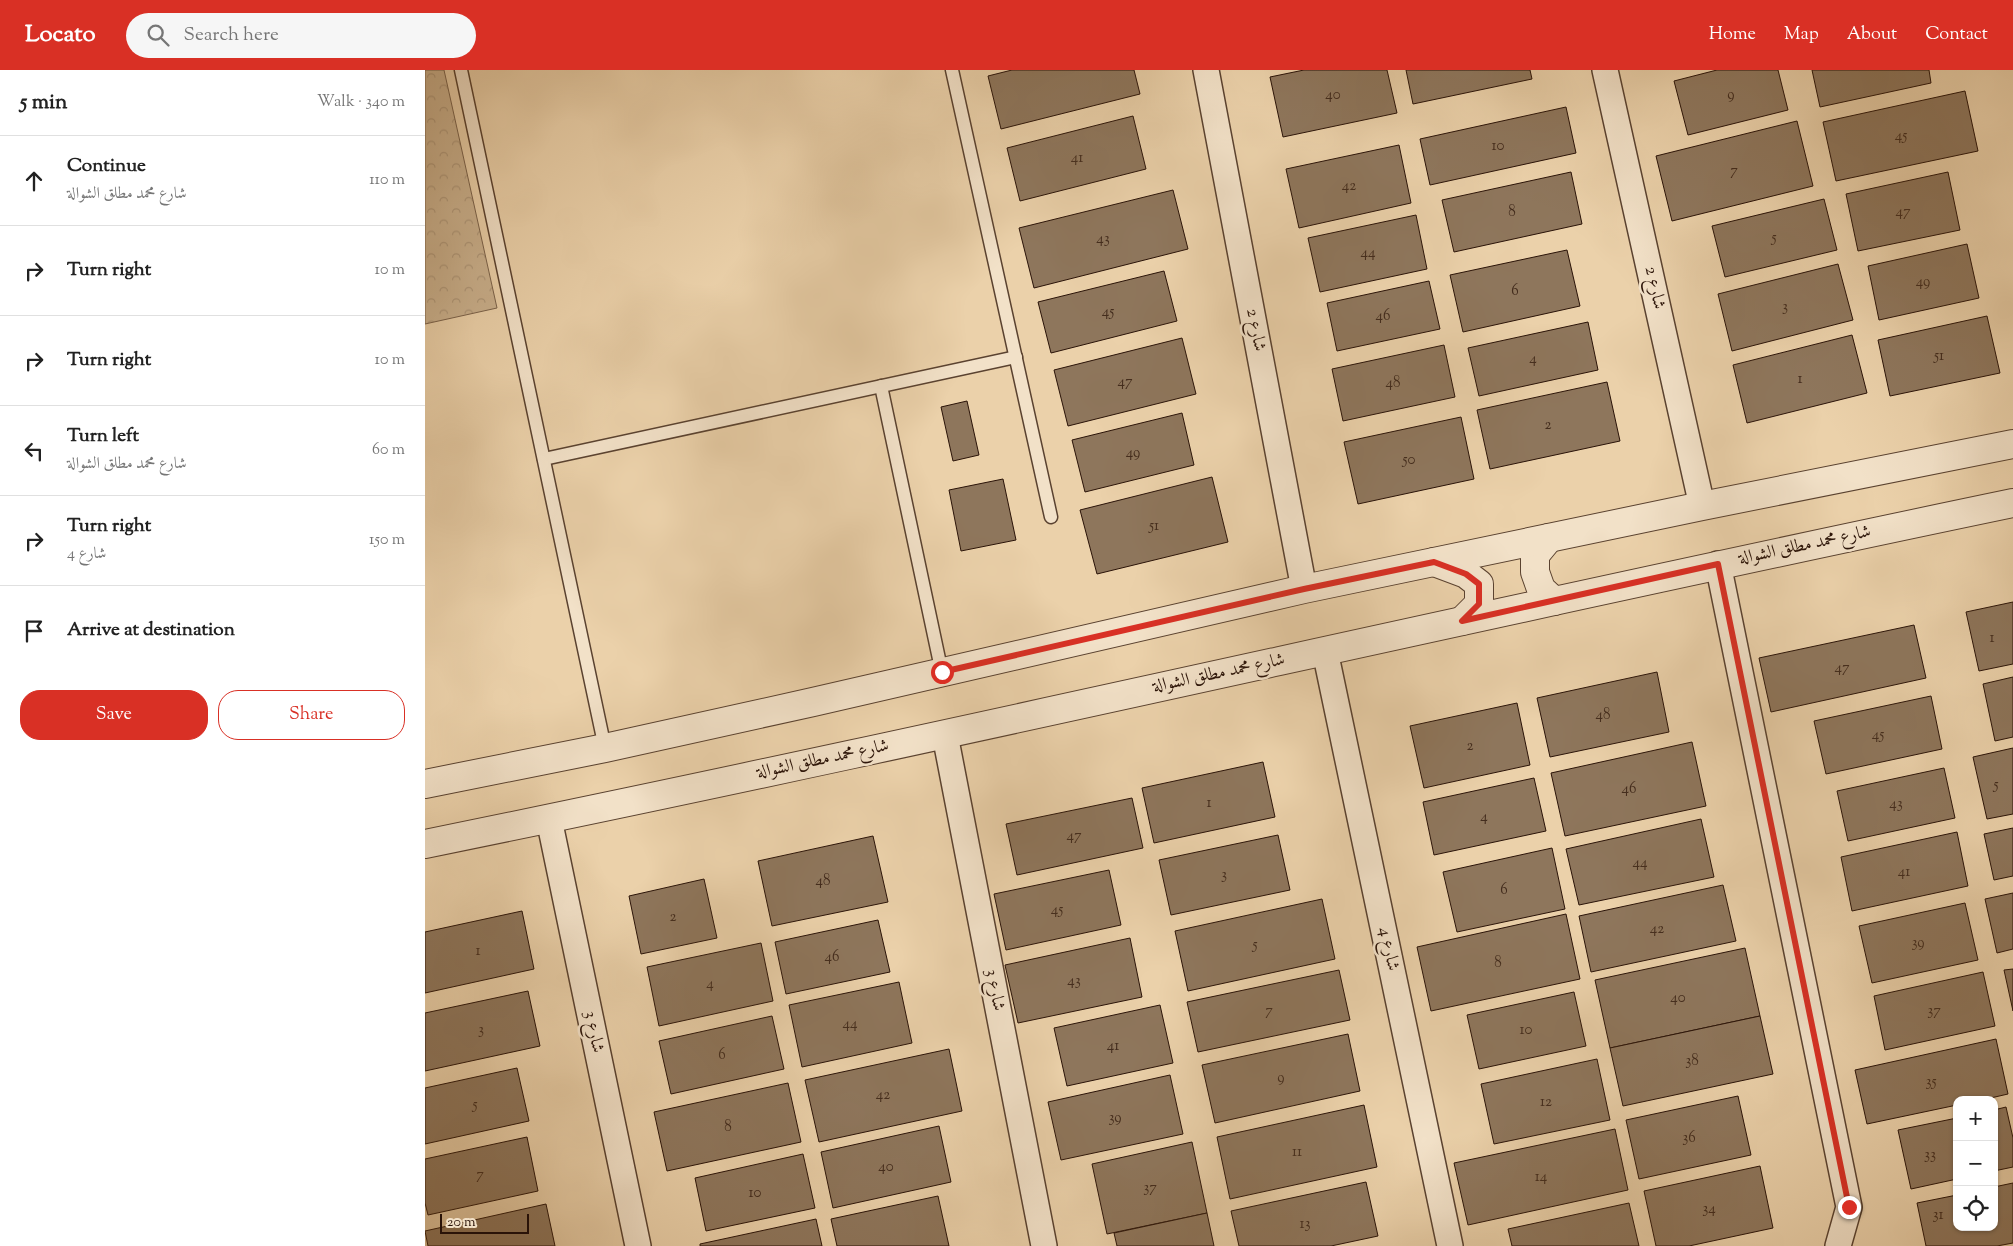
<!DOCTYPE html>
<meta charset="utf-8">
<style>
:root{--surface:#fff;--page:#f6f6f6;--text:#222;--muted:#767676;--line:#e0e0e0;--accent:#d93025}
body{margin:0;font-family:"Sorts Mill Goudy",Amiri,serif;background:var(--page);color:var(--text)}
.controls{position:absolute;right:15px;bottom:15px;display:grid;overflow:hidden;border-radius:10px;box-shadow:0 1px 4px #0004}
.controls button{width:45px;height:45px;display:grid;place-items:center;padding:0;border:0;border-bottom:1px solid var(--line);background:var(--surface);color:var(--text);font:25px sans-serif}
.scale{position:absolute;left:15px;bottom:12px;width:89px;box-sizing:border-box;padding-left:5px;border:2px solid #2a1308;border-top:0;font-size:14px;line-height:18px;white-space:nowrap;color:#2a1308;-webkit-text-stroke:4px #f2e1c8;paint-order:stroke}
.stop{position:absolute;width:15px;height:15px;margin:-11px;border:4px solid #d93025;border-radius:50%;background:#fff}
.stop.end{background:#d93025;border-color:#fff;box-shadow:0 1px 5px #0008}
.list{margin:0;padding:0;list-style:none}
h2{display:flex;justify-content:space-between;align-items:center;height:65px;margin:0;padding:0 20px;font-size:21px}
h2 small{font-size:16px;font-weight:400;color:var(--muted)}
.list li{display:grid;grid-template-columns:32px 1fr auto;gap:15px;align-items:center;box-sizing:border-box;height:90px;padding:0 20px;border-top:1px solid var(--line)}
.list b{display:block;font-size:19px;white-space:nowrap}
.list p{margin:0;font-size:16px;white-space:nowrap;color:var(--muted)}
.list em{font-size:16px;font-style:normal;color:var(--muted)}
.actions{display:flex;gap:10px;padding:15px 20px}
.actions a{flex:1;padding:11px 0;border:1px solid var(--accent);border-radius:20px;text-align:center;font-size:18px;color:var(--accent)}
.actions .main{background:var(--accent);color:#fff}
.icon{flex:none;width:28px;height:28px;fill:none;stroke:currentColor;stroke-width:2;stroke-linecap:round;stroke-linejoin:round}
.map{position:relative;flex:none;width:1588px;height:1176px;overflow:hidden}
header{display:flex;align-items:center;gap:30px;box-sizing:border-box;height:70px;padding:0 25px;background:var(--accent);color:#fff}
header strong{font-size:24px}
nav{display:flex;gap:28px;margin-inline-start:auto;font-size:18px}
.search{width:350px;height:45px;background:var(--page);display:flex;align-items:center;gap:12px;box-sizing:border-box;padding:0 18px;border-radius:28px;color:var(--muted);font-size:19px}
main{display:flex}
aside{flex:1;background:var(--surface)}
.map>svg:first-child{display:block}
</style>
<header>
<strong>Locato</strong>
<div class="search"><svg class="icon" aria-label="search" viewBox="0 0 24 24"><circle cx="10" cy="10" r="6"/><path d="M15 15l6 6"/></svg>Search here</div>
<nav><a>Home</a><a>Map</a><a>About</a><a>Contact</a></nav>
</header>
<main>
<aside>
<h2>5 min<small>Walk · 340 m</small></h2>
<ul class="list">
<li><svg class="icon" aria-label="ahead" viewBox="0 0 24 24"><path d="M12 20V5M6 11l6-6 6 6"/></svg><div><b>Continue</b><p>شارع محمد مطلق الشوالة</p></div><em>110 m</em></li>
<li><svg class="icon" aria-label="right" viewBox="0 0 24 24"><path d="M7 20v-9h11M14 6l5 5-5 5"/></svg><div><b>Turn right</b></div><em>10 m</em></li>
<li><svg class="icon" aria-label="right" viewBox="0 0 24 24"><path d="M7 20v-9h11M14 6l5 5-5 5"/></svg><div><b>Turn right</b></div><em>10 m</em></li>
<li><svg class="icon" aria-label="left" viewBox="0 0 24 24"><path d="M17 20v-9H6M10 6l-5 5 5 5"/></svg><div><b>Turn left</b><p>شارع محمد مطلق الشوالة</p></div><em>60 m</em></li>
<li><svg class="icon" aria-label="right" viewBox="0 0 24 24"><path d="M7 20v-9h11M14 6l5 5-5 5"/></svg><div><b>Turn right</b><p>شارع 4</p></div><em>150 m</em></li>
<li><svg class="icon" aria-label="arrive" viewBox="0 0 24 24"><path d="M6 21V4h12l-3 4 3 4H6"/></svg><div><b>Arrive at destination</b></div></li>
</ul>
<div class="actions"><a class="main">Save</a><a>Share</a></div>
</aside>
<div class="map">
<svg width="1588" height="1176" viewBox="0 0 1588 1176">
<defs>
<pattern id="park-crowns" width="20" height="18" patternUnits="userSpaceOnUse" patternTransform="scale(1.25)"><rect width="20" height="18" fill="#cab18e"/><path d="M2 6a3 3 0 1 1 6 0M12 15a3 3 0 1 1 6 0" fill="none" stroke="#ae9779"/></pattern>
</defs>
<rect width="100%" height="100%" fill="#ebd1aa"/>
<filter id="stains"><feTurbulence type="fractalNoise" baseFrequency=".004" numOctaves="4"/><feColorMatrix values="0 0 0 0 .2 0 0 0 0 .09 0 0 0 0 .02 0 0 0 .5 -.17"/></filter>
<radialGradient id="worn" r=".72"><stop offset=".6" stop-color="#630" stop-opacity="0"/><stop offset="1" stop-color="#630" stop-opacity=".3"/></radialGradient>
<polygon fill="url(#park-crowns)" stroke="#7a624b" points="0,0 19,0 72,238 0,254"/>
<g fill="#8e765c" stroke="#2a1308">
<polygon points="587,0 709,0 715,24 576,59 563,6"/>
<polygon points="879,0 962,0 972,43 858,67 845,7"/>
<polygon points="981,0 1105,0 1107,9 988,34"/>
<polygon points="1292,0 1353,0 1363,40 1263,65 1249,11"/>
<polygon points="1387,0 1504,0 1506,13 1395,37"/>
<polygon points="1540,21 1553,81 1411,111 1398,52"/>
<polygon points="1141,37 1151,83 1005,115 995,69"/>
<polygon points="708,46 721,99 595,131 582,78"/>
<polygon points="1372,51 1388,116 1247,151 1231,86"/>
<polygon points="974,75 986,133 874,158 861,99"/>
<polygon points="1146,102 1157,154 1029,182 1017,130"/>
<polygon points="1523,102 1535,160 1433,181 1421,124"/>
<polygon points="748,120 763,179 609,218 594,158"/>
<polygon points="1399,129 1412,180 1300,207 1287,156"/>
<polygon points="991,145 1002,199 895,222 883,168"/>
<polygon points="1542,174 1554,228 1454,250 1443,196"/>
<polygon points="1142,180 1155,236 1038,262 1025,205"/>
<polygon points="1413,194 1428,250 1307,281 1293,224"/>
<polygon points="739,201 752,251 626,283 613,232"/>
<polygon points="1004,211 1015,259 912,281 902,233"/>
<polygon points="1562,246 1575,303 1465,326 1453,270"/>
<polygon points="1163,252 1173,300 1054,326 1043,278"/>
<polygon points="1427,265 1442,323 1322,353 1308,295"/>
<polygon points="757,268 771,324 643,356 629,300"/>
<polygon points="1019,275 1030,327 918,351 907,299"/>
<polygon points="1182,312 1195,371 1065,399 1052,340"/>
<polygon points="542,331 554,385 528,391 516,337"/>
<polygon points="757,343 769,395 660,422 647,370"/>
<polygon points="1036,347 1049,409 933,434 919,372"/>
<polygon points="787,407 803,472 672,504 655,440"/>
<polygon points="578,409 591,470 536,481 524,420"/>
<polygon points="1588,532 1588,594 1554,601 1541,542"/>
<polygon points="1489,555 1501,608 1346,642 1334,588"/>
<polygon points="1232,602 1244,662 1125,687 1112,628"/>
<polygon points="1588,607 1588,667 1570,671 1558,614"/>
<polygon points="1506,626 1517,679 1401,704 1389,651"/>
<polygon points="1092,633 1105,695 999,718 985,656"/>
<polygon points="1267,672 1281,736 1140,766 1126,703"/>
<polygon points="1588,678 1588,744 1562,749 1548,687"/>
<polygon points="838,692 850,747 729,773 717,718"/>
<polygon points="1519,698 1530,748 1423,771 1412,721"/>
<polygon points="1109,708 1121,761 1009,785 998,732"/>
<polygon points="707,728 718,778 592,805 581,754"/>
<polygon points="1276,749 1289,807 1154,835 1141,779"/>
<polygon points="1588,758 1588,806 1569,810 1559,764"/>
<polygon points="1532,762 1543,816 1427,841 1416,787"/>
<polygon points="853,765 865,820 746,845 734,790"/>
<polygon points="448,766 463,832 347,856 333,791"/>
<polygon points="1127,778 1140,839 1032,862 1018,802"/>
<polygon points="684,800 696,855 581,880 569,824"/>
<polygon points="279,809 292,868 216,884 204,826"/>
<polygon points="1298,815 1311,871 1166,902 1154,846"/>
<polygon points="1588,823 1588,879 1572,883 1560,829"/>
<polygon points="897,829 910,889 763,921 750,861"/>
<polygon points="1540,833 1553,890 1447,913 1434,856"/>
<polygon points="97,841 109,899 0,923 0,862"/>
<polygon points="1141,844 1155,909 1006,941 992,877"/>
<polygon points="453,850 465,902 361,924 350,872"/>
<polygon points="705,868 717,927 593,953 580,895"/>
<polygon points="336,873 348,931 234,956 222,897"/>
<polygon points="1320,878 1335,946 1185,978 1170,910"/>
<polygon points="1588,899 1588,941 1579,900"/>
<polygon points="914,900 925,950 773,982 762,932"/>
<polygon points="1558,902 1570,956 1460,980 1449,926"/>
<polygon points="474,912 487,973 377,997 364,935"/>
<polygon points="103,921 115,976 0,1001 0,943"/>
<polygon points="1149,922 1161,976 1054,999 1042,945"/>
<polygon points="735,935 748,993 642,1016 629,958"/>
<polygon points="347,946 359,999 246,1024 234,971"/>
<polygon points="1335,946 1348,1004 1198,1036 1185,978"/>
<polygon points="923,964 935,1021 790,1053 777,995"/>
<polygon points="1571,969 1583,1024 1557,1030 1532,1030 1532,1035 1442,1054 1430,1000"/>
<polygon points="524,979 537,1041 394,1072 380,1010"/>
<polygon points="1172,989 1185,1050 1069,1074 1056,1014"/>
<polygon points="92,998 104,1051 0,1074 0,1018"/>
<polygon points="745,1005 758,1064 636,1090 623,1032"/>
<polygon points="363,1013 376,1072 242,1101 229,1042"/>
<polygon points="1313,1026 1326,1085 1214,1109 1201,1050"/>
<polygon points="939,1035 952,1097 805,1129 792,1067"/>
<polygon points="1581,1037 1588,1068 1588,1097 1569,1101 1569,1040"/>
<polygon points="1532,1048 1532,1109 1486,1119 1473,1060"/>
<polygon points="514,1056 526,1112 408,1138 396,1082"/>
<polygon points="1190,1059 1203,1120 1043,1155 1029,1093"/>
<polygon points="102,1067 113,1121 3,1145 0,1133 0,1089"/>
<polygon points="767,1072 782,1143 682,1164 667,1094"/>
<polygon points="378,1084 390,1138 281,1161 270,1108"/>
<polygon points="1335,1096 1348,1158 1264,1176 1231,1176 1219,1121"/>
<polygon points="941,1112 953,1166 906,1176 814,1176 806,1141"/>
<polygon points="1588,1113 1588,1173 1572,1176 1501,1176 1492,1133 1532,1125 1532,1157 1569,1157 1569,1117"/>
<polygon points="513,1126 524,1176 412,1176 406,1149"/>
<polygon points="1204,1133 1214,1176 1087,1176 1083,1159"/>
<polygon points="121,1134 130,1176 3,1176 0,1161"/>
<polygon points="782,1143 789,1176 692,1176 689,1163"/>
<polygon points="391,1149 397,1176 275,1176 275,1174"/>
</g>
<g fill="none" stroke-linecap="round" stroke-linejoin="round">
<defs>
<g id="service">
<polyline points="36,0 180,678"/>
<polyline points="527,0 626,447"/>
<polyline points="456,316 517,603"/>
<polyline points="119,389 591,287"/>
</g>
<g id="minor">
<polyline points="781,0 879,519"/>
<polyline points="1180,0 1277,436"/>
<polyline points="1293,494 1424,1137 1413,1176"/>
<polyline points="900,581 1025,1176"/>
<polyline points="520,665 619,1176"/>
<polyline points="124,749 213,1176"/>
</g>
<g id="tertiary">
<polyline points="1124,468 1110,485 1110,502 1116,519 1129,531"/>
<polyline points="1009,492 1041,504 1054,514 1054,534 1037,551"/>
<polyline points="0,714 180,678 388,632 879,519 1277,436 1588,374"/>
<path d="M0 774C531 666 1058 543 1588 433"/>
</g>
</defs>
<use href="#service" stroke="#5a4230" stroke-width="15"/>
<use href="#minor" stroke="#5a4230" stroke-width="28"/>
<use href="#tertiary" stroke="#5a4230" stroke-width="30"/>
<use href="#service" stroke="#f2e1c8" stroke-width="12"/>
<use href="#minor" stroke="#f2e1c8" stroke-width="25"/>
<use href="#tertiary" stroke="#f2e1c8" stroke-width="28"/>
</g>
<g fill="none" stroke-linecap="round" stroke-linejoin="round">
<polyline stroke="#d93025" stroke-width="6" points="517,602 879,519 1009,492 1041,504 1054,514 1054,534 1037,551 1293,494 1424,1137"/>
</g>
<g text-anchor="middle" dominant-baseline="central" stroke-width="5" stroke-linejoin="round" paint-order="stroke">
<g font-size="15" fill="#432c1d">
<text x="908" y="25">40</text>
<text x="1306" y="25">9</text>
<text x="1476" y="66">45</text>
<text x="1073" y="76">10</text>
<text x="652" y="88">41</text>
<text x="1309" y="101">7</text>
<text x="924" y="116">42</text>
<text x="1087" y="142">8</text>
<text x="1478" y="142">47</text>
<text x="1349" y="168">5</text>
<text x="678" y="169">43</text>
<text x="943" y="183">44</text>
<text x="1498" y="212">49</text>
<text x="1090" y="221">6</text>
<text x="1360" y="237">3</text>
<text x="683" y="242">45</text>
<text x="958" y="246">46</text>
<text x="1514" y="286">51</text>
<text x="1108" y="289">4</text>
<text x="1375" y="309">1</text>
<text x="700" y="312">47</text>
<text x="968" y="313">48</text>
<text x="1123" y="355">2</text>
<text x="708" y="383">49</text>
<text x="984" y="390">50</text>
<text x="729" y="456">51</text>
<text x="1567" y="568">1</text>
<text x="1417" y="598">47</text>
<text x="1178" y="645">48</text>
<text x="1453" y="665">45</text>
<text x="1045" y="676">2</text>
<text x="1571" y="715">5</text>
<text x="1204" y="719">46</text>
<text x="784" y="733">1</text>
<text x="1471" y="734">43</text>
<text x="1059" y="747">4</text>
<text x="649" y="766">47</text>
<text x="1215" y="793">44</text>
<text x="1479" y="802">41</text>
<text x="799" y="805">3</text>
<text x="398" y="811">48</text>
<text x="1079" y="820">6</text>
<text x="632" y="840">45</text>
<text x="248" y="847">2</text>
<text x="1232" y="859">42</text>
<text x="1493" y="873">39</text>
<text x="830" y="875">5</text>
<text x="53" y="881">1</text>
<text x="407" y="887">46</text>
<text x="1073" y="893">8</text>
<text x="649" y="911">43</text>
<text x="285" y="914">4</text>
<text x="1253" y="928">40</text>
<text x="844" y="941">7</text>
<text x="1509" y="941">37</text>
<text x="425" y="954">44</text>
<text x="56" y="960">3</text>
<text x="1101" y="960">10</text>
<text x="688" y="976">41</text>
<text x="297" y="985">6</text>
<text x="1267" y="991">38</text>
<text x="856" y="1008">9</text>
<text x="1506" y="1012">35</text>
<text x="458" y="1025">42</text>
<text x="1121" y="1032">12</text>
<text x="50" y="1035">5</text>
<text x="690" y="1048">39</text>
<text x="303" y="1057">8</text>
<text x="1264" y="1068">36</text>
<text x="872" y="1082">11</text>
<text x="1505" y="1085">33</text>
<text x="461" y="1097">40</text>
<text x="55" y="1105">7</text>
<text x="1116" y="1107">14</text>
<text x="725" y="1118">37</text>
<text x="330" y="1123">10</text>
<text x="1284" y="1139">34</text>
<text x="1513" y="1145">31</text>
<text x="880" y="1154">13</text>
</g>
<g font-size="18" fill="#2a1308" stroke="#f2e1c8">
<text transform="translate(1229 218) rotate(78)">شارع 2</text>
<text transform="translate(830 260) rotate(79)">شارع 2</text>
<text transform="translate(1380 476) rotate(-12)">شارع محمد مطلق الشوالة</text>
<text transform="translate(794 604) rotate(-12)">شارع محمد مطلق الشوالة</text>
<text transform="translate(398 690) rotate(-12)">شارع محمد مطلق الشوالة</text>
<text transform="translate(963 879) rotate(78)">شارع 4</text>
<text transform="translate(569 920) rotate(79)">شارع 3</text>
<text transform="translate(168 962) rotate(78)">شارع 3</text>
</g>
</g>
<rect width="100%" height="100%" filter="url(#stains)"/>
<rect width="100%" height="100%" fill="url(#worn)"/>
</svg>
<div class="controls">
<button>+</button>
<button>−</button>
<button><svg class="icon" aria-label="locate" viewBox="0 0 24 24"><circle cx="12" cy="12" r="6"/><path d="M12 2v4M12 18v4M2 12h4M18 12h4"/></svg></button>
</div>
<div class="scale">20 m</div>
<div class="stop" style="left:517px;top:602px"></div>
<div class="stop end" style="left:1424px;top:1137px"></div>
</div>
</main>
